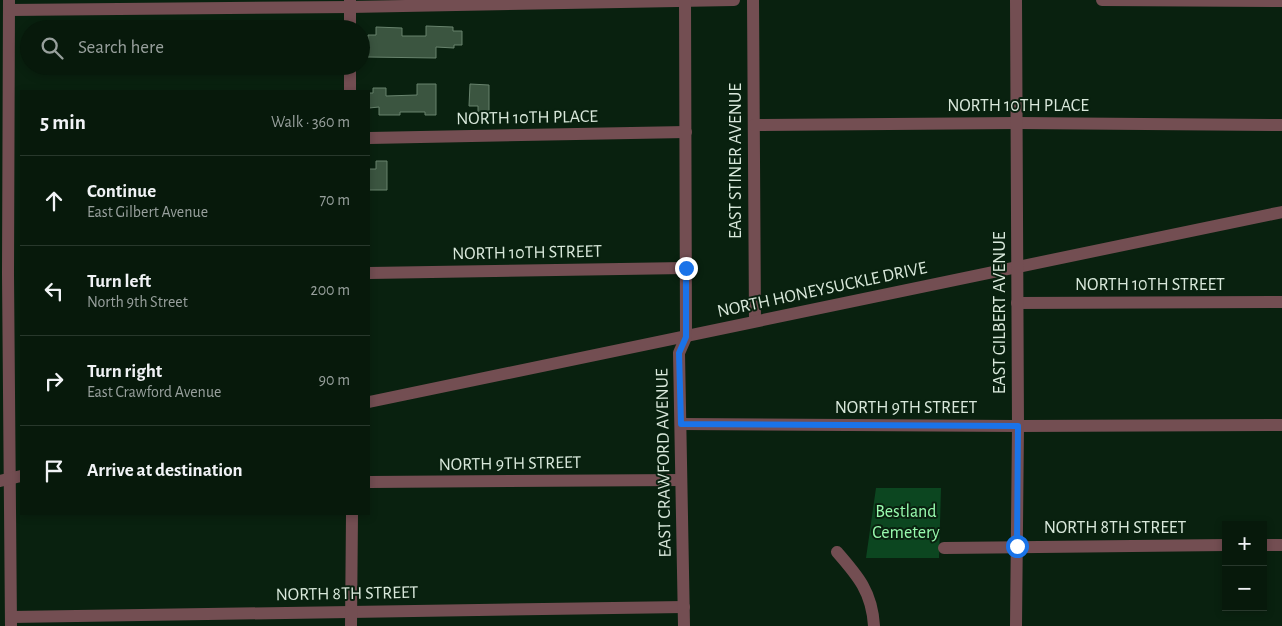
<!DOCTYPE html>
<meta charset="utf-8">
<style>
:root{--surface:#07190b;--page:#102214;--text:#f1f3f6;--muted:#98a09d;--line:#28382c}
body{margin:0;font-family:"Alegreya Sans",sans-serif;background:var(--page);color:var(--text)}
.controls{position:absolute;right:15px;bottom:15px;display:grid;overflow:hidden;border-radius:0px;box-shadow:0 2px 8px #0003}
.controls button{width:45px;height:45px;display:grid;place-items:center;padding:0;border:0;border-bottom:1px solid var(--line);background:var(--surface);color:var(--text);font:25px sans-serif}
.stop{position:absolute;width:15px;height:15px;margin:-11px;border:4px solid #1a73e8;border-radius:50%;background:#fff}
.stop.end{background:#1a73e8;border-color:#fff;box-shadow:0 1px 5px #0008}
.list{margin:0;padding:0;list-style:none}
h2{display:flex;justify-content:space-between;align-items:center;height:65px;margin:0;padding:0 20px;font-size:21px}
h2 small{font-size:16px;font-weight:400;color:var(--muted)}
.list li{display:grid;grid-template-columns:32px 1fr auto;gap:15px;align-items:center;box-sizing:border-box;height:90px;padding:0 20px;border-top:1px solid var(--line)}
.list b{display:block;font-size:19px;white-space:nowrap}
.list p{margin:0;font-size:16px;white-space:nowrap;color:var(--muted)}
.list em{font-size:16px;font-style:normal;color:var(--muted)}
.icon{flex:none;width:28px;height:28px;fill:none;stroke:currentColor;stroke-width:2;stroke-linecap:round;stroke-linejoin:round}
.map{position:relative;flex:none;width:1282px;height:626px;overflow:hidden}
.search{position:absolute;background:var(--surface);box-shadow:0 2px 8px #0003;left:20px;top:20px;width:350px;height:55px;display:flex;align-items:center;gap:12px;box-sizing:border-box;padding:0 18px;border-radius:28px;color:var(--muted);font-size:19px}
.panel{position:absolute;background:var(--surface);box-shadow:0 2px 8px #0003;left:20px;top:90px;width:350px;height:425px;border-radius:0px}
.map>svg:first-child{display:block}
</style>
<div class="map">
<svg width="1282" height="626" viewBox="0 0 1282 626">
<rect width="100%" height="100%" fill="#09210f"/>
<polygon fill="#0c4620" points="876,488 941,488 939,558 866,558"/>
<g fill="#3b5540" stroke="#68836d">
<polygon points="426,26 453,27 453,31 462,31 462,45 454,45 454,48 436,47 436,58 367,57 368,35 376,35 376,27 402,28 402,36 426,36"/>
<polygon points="417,84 436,84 436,115 425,115 425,112 400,112 400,115 379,115 379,107 369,108 369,93 373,93 373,88 386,88 386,96 417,95"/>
<polygon points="470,84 489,85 489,114 478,114 478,106 469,106"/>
<polygon points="376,161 387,161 387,190 369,190 369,169 376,169"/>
</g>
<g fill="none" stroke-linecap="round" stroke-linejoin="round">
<g stroke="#734e52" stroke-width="12">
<polyline points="9,0 8,274 11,626"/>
<polyline points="350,0 350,29"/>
<polyline points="753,0 755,321"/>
<polyline points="1102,0 1282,1"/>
<polyline points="9,10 350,7 734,0"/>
<polyline points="350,66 350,91"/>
<polyline points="754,125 1017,123 1282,125"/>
<polyline points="369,138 686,132"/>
<polyline points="369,273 685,268"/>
<polyline points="1017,303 1282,302"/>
<polyline points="369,402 1282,212"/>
<polyline points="681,424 1018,426 1282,425"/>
<polyline points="0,481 21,476"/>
<polyline points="369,482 681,480"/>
<polyline points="1263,545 1282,545"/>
<polyline points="944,548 1226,545"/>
<path d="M837 552C858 576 872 592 874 626"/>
<polyline points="11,617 684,607"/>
<polyline points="351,626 352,514"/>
<polyline points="684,626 679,353 686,337 685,0"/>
<polyline points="1016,626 1018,426 1016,0"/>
</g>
</g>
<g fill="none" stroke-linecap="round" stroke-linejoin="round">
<polyline stroke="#1a73e8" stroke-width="6" points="686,268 686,337 679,353 681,424 1018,426 1017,546"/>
</g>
<g text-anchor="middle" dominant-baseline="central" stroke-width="4" stroke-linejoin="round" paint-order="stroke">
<g font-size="18" fill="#d9e8db" stroke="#09210f">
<text x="1018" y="106">NORTH 10TH PLACE</text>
<text transform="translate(527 118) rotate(-1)">NORTH 10TH PLACE</text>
<text transform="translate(736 161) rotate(-90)">EAST STINER AVENUE</text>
<text transform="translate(527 253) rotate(-1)">NORTH 10TH STREET</text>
<text x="1150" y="285">NORTH 10TH STREET</text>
<text transform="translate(822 290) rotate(-12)">NORTH HONEYSUCKLE DRIVE</text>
<text transform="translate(1000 313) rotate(-90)">EAST GILBERT AVENUE</text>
<text x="906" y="408">NORTH 9TH STREET</text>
<text transform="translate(664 463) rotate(-91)">EAST CRAWFORD AVENUE</text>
<text transform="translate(510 464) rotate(-1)">NORTH 9TH STREET</text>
<text x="1115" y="528">NORTH 8TH STREET</text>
<text transform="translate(347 594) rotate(-1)">NORTH 8TH STREET</text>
</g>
<g font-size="18" fill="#98faae" stroke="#09210f">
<text x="906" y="512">Bestland<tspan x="906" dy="21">Cemetery</tspan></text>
</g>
</g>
</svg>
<div class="controls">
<button>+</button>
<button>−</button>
</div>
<div class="stop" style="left:1017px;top:546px"></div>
<div class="stop end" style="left:686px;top:268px"></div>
<div class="search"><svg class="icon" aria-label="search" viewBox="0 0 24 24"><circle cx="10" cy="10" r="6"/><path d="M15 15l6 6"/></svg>Search here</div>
<section class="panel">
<h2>5 min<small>Walk · 360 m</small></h2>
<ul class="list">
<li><svg class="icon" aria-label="ahead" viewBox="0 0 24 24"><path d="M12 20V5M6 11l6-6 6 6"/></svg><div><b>Continue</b><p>East Gilbert Avenue</p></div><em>70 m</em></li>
<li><svg class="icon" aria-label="left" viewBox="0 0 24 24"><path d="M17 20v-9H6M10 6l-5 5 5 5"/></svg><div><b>Turn left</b><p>North 9th Street</p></div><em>200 m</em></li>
<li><svg class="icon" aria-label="right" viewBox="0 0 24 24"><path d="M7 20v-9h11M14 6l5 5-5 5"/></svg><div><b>Turn right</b><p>East Crawford Avenue</p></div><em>90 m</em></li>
<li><svg class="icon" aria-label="arrive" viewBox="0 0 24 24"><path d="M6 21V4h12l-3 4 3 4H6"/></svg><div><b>Arrive at destination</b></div></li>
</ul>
</section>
</div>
